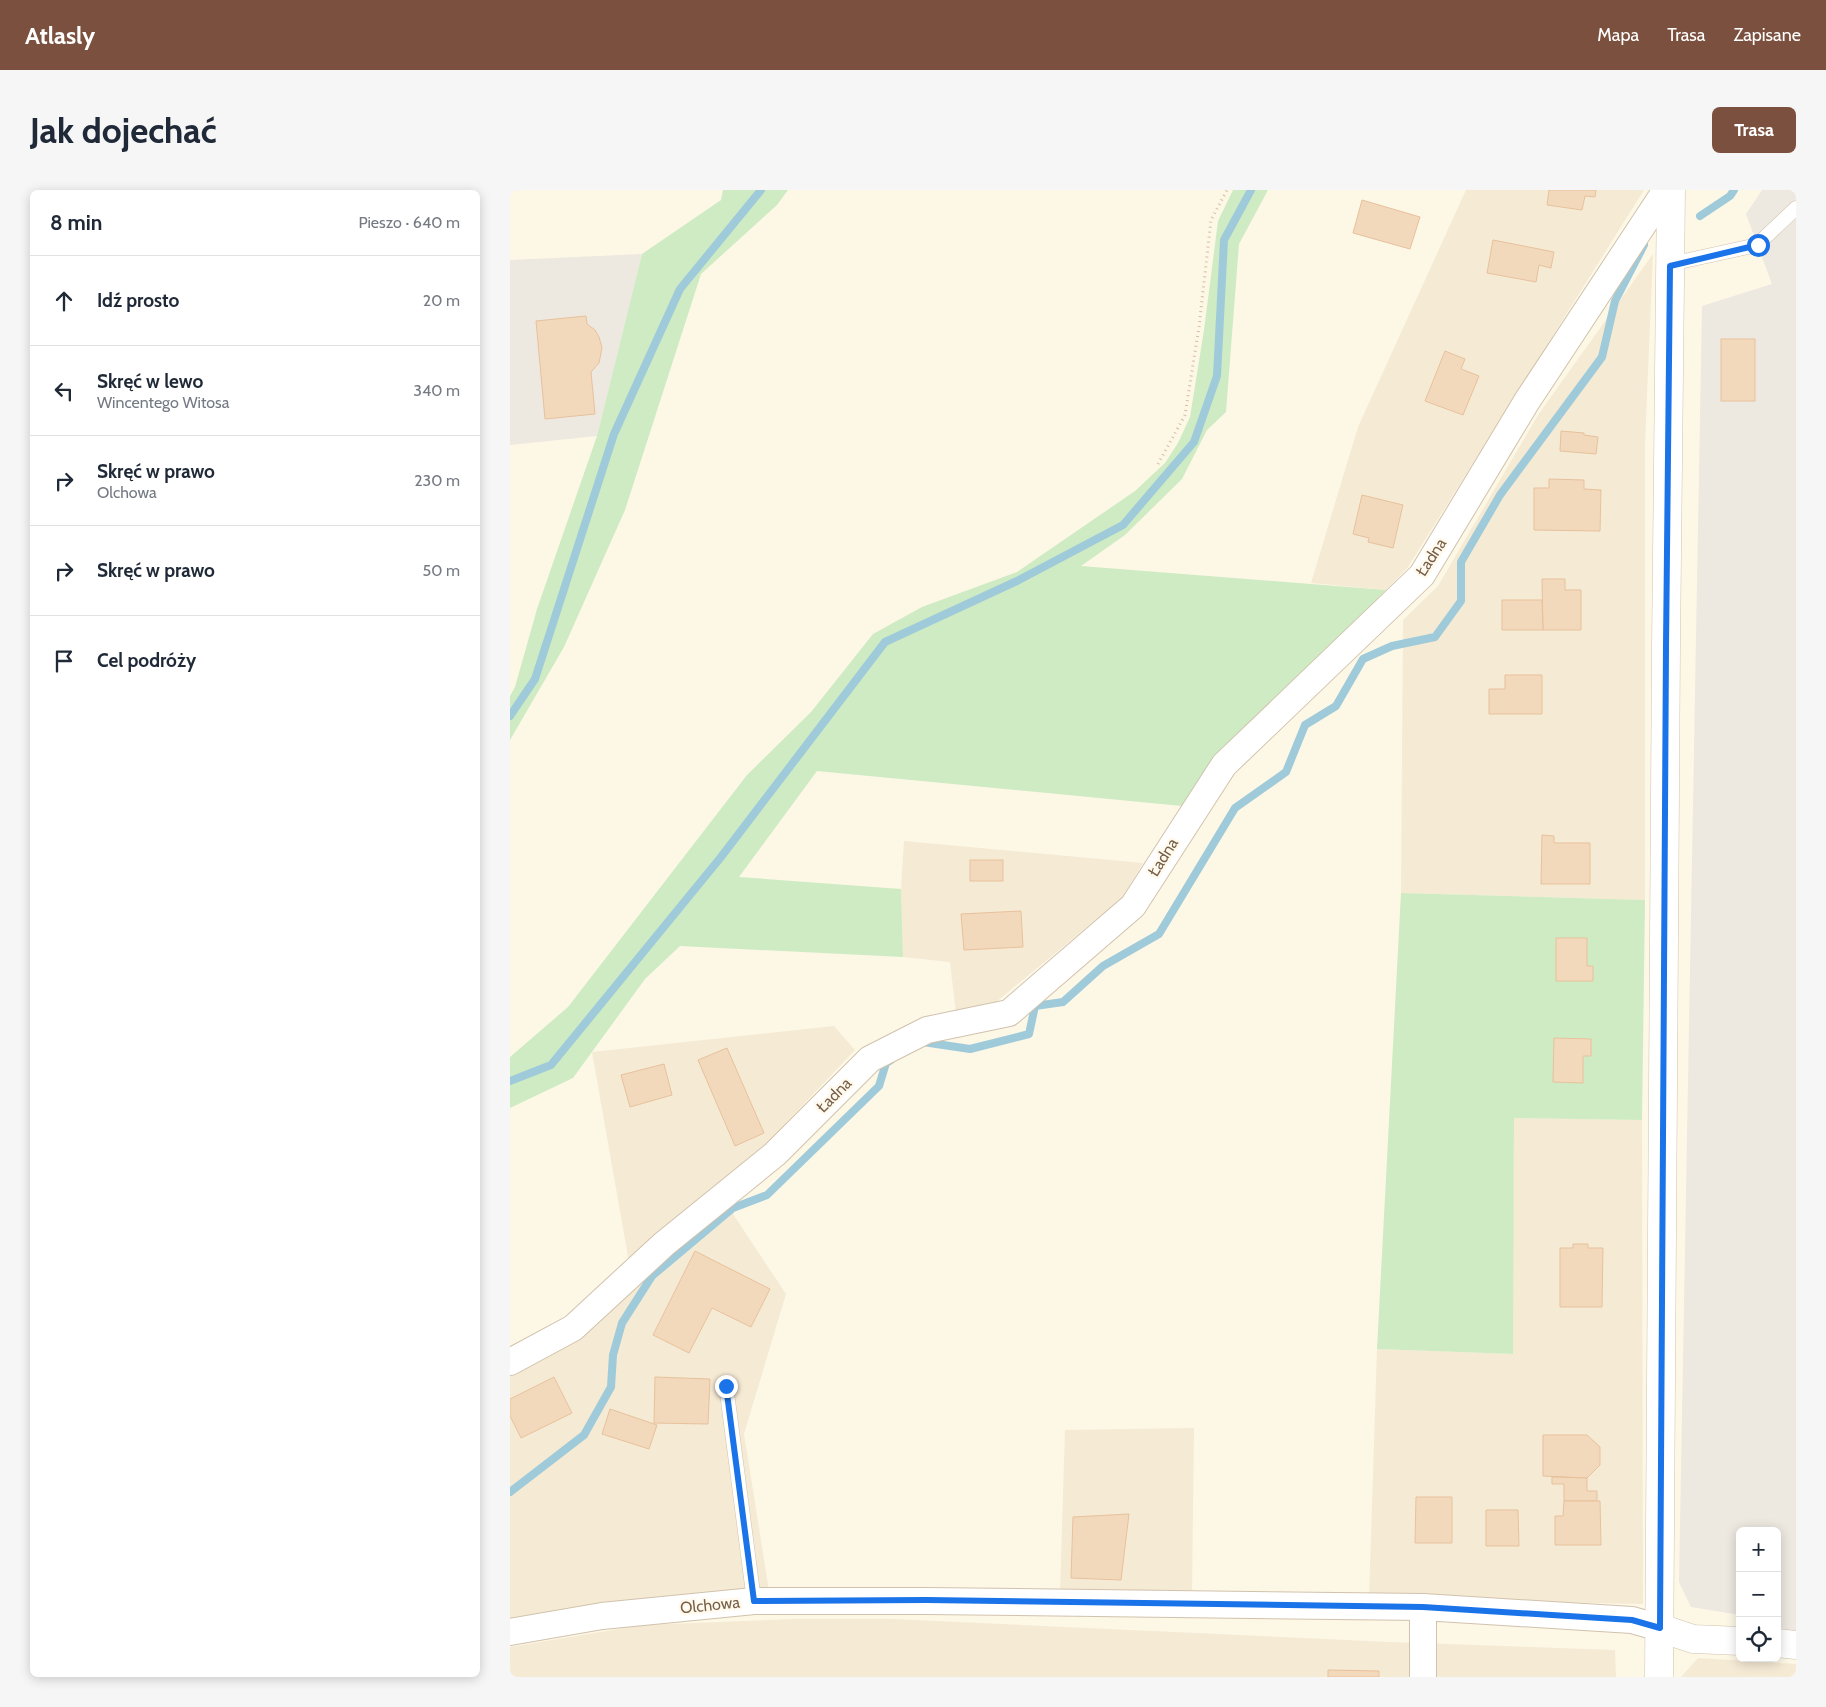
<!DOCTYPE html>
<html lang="pl">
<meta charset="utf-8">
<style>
:root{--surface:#fff;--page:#f6f6f7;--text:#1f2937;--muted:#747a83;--line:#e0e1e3;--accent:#7b503e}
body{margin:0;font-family:Cabin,sans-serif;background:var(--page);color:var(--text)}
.controls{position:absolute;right:15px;bottom:15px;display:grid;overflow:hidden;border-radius:8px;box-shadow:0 2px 12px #0003}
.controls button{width:45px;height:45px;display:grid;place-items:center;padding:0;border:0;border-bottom:1px solid var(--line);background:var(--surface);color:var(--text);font:25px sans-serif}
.stop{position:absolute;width:15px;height:15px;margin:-11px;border:4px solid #1a73e8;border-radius:50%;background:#fff}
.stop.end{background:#1a73e8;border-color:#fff;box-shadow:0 1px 5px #0008}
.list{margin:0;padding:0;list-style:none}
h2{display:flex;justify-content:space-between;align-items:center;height:65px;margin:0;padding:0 20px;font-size:21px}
h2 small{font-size:16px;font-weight:400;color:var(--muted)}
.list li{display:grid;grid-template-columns:32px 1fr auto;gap:15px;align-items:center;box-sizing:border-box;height:90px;padding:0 20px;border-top:1px solid var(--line)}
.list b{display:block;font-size:19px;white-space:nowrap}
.list p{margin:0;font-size:16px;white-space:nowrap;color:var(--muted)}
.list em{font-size:16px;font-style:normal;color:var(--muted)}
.icon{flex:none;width:28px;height:28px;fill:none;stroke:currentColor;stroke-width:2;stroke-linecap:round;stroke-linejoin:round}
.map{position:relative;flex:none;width:1286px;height:1487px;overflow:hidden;border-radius:8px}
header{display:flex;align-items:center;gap:30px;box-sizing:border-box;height:70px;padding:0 25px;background:var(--accent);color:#fff}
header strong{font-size:24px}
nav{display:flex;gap:28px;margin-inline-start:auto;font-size:18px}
.intro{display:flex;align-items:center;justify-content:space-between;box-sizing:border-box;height:120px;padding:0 30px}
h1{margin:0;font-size:35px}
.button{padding:12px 22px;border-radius:8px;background:var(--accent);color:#fff;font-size:18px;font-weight:700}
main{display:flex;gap:30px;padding:0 30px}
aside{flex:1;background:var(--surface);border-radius:8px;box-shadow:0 2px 12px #0003}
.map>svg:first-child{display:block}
</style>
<header>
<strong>Atlasly</strong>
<nav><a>Mapa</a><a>Trasa</a><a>Zapisane</a></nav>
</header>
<div class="intro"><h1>Jak dojechać</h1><a class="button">Trasa</a></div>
<main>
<aside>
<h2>8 min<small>Pieszo · 640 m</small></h2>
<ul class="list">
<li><svg class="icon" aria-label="ahead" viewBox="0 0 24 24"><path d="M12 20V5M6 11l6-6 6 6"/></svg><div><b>Idź prosto</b></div><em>20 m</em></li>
<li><svg class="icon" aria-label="left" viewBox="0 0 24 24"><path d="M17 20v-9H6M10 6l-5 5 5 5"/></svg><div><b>Skręć w lewo</b><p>Wincentego Witosa</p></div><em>340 m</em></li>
<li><svg class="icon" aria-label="right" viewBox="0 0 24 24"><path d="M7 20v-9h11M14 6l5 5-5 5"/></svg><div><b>Skręć w prawo</b><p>Olchowa</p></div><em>230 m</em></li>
<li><svg class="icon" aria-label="right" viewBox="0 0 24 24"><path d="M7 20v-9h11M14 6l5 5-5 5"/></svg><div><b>Skręć w prawo</b></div><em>50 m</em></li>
<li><svg class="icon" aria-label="arrive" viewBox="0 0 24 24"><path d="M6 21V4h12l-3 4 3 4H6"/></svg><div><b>Cel podróży</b></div></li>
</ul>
</aside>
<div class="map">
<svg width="1286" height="1487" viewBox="0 0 1286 1487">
<rect width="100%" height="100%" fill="#fdf7e6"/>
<g fill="#f5ead4">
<polygon points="956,0 1134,0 898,377 876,400 801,393 848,237"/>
<polygon points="1143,64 1135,252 1135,710 891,703 893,430 928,396 1028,225"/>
<polygon points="394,651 633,673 611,709 486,812 446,824 440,772 393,767 391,699"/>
<polygon points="324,836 345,860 260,950 119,1072 82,862"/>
<polygon points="1004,928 1132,930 1133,1414 859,1408 867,1159 1002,1164"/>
<polygon points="215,1012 276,1104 234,1244 259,1401 0,1433 0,1183"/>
<polygon points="684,1238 682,1404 550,1403 555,1240"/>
<polygon points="282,1429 382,1429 880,1452 1105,1460 1106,1487 0,1487 0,1457 133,1435"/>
<polygon points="1188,1468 1286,1474 1286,1487 1171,1487"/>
</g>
<g fill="#ede8e0">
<polygon points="1252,0 1286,0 1286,1442 1278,1441 1267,1436 1267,1341 1230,1341 1230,1425 1181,1417 1169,1392 1192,116 1262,94 1236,24"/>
<polygon points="132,64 87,246 0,255 0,70"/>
</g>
<g fill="#cfebc3">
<polygon points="213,0 278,0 267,15 191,84 115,320 54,457 0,550 0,506 5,497 27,419 87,246 132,64 211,10"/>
<polygon points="723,0 758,0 729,54 716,222 697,240 672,289 615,345 571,376 876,400 672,616 307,581 229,687 391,699 393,767 170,756 135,789 63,888 0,918 0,867 58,817 237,585 301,522 363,444 412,417 507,382 625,301 655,273 668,253 680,227 694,140 708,31"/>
<polygon points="891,703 1135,710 1132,930 1004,928 1003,1164 867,1159"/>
</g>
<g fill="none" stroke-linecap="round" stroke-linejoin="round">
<g stroke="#9fcada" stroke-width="8">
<polyline points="1190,26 1220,6 1224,0"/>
<polyline points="0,526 25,489 104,244 170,99 251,0"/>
<polyline points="413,852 460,859 519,844 525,816 553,812 593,776 649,744 725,618 776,582 795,535 826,516 853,469 882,456 925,447 951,411 951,372 990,305 1092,167 1105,111 1134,55"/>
<polyline points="0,891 41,875 211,667 375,452 507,391 613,335 684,252 707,186 714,50 741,0"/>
<polyline points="0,1302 74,1245 101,1197 103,1165 112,1133 142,1086 223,1018 257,1005 369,896 376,873 381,870"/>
</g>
</g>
<g fill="#f3d9bc" stroke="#e7c19c">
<polygon points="1039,0 1086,0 1085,7 1075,6 1072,20 1037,15"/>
<polygon points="852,10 910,27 900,59 843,43"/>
<polygon points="983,50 1044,62 1041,78 1029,75 1026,92 977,83"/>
<polygon points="76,126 77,134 85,140 89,147 92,158 89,173 81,182 85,224 35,229 26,131"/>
<rect x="1211" y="149" width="34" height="62"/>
<polygon points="935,161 955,169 951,179 969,186 953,225 915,211"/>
<polygon points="1051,241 1074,243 1074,245 1088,247 1086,264 1050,261"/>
<polygon points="1039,289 1074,290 1074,299 1091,300 1090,341 1024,340 1024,298 1039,298"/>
<polygon points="852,305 893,315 883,358 858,352 859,348 843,344"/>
<polygon points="1032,389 1055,389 1055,400 1071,400 1071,440 1033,440"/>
<polygon points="992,410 1032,410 1033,440 992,440"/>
<polygon points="995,485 1032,485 1032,524 979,524 979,499 995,499"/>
<polygon points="1032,645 1044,646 1044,653 1080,653 1080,694 1031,694"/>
<rect x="460" y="670" width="33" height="21"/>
<polygon points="511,721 513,757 454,760 451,724"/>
<polygon points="1046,748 1077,748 1077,776 1083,776 1083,791 1046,791"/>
<polygon points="1044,848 1081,849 1081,866 1073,866 1073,893 1043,892"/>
<polygon points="217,858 254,943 225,956 188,870"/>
<polygon points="154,874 162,905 120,917 111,885"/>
<polygon points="1063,1054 1078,1054 1078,1058 1093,1058 1092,1117 1050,1117 1050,1058 1063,1058"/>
<polygon points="185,1061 260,1099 241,1137 202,1118 179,1163 143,1145"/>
<polygon points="44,1187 62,1223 11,1248 0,1226 0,1209"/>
<polygon points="145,1187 200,1189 198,1234 144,1233"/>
<polygon points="100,1219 147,1235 139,1259 92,1244"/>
<polygon points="1033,1245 1077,1245 1090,1257 1090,1275 1077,1288 1033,1286"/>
<polygon points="1042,1287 1077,1288 1077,1301 1087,1301 1087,1311 1054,1311 1054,1294 1042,1294"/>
<polygon points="906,1307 942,1307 942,1353 905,1353"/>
<polygon points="1054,1311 1090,1311 1091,1355 1045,1355 1045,1326 1053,1326"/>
<polygon points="976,1320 1008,1320 1009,1356 976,1356"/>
<polygon points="619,1324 611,1390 561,1388 563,1327"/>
<polygon points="818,1480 869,1481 869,1487 818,1487"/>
</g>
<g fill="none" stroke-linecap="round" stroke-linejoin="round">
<defs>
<g id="service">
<polyline points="1160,76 1174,71 1247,55 1286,18"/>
<polyline points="216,1195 244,1411"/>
</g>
<g id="minor">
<polyline points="0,1172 63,1138 154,1054 265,964 360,869 417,840 499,823 623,716 714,575 912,385 1017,211 1156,0"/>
<polyline points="0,1442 92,1426 244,1411 416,1411 913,1417 1122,1430 1150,1438"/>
<polyline points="913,1487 913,1417"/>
</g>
<g id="tertiary">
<polyline points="1150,1438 1183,1449 1230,1451"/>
<polyline points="1267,1453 1286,1455"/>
<polyline points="1149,1487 1156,456 1161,0"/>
</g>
</defs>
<use href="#service" stroke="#d1c2ad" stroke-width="15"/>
<use href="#minor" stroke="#d1c2ad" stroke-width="28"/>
<use href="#tertiary" stroke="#d1c2ad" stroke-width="29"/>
<polyline stroke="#d9bc9f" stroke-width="3" stroke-dasharray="1 4" stroke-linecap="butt" points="648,274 675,225 689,137 701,30 717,0"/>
<use href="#service" stroke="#fff" stroke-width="14"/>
<use href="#minor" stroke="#fff" stroke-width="26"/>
<use href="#tertiary" stroke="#fff" stroke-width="28"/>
</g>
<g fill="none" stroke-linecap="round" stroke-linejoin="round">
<polyline stroke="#1a73e8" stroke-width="6" points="216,1196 244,1411 416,1410 913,1417 1122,1430 1150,1438 1156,456 1160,76 1248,55"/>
</g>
<g text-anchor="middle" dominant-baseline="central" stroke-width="5" stroke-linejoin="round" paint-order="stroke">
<g font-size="16" fill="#775f49" stroke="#fffaed">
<text transform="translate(921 367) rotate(-57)">Ładna</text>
<text transform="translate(653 667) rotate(-58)">Ładna</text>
<text transform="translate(324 905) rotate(-45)">Ładna</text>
<text transform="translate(200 1415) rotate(-6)">Olchowa</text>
</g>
</g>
</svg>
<div class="controls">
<button>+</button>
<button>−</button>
<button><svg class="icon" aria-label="locate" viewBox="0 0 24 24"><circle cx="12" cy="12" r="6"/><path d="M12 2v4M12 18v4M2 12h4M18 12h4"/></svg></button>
</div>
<div class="stop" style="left:1248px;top:55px"></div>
<div class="stop end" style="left:216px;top:1196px"></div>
</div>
</main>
